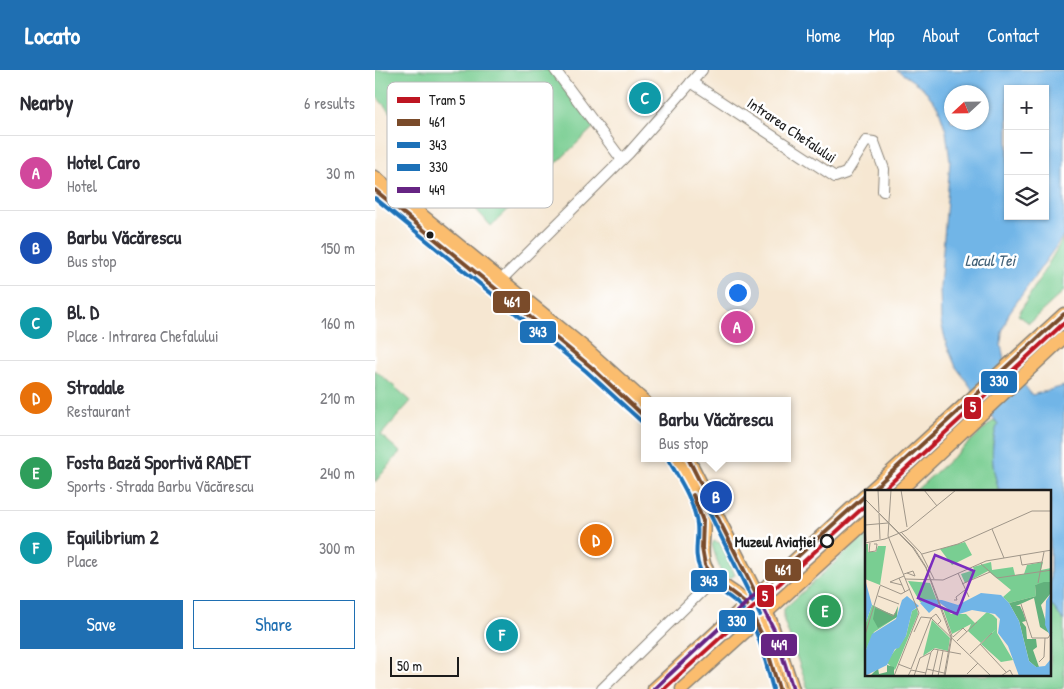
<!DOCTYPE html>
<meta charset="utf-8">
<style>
:root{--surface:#fff;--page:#f2f2f3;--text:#2b2b33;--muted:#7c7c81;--line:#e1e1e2;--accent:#1f6fb2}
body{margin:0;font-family:"Patrick Hand",sans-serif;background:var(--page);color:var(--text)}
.controls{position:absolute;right:15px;top:15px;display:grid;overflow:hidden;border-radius:0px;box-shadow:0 1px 4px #0004}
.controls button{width:45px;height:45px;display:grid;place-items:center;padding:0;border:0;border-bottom:1px solid var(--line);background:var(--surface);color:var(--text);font:25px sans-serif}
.compass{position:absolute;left:569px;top:15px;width:45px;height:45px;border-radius:50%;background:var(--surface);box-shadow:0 1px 4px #0004;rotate:248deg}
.scale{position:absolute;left:15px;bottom:12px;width:69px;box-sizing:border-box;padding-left:5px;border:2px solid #1c1c1c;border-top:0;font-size:14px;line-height:18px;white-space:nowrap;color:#1c1c1c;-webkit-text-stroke:4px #fff;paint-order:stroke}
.you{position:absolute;left:362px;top:222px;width:18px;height:18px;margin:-12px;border:4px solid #fff;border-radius:50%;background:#1a73e8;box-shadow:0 0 0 8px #1a73e833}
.badge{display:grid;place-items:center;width:32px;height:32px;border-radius:50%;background:var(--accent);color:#fff;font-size:16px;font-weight:700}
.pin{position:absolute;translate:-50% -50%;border:2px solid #fff;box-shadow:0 1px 5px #0006}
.popup{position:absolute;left:266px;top:327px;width:150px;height:65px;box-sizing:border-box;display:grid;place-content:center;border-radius:0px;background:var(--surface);filter:drop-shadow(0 1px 4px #0005);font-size:16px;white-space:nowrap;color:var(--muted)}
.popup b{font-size:19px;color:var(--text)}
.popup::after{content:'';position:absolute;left:50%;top:100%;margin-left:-10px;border:10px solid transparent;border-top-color:var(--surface)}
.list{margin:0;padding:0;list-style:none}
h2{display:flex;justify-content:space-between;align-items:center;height:65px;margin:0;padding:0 20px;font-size:21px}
h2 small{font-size:16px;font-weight:400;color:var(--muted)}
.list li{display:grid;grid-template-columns:32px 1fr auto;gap:15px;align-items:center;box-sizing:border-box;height:75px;padding:0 20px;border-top:1px solid var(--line)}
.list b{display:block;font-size:19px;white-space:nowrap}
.list p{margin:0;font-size:16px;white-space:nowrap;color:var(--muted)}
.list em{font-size:16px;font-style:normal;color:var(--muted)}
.actions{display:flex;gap:10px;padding:15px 20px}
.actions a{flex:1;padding:11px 0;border:1px solid var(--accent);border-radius:0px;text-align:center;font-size:18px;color:var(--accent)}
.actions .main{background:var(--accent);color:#fff}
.icon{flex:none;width:28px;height:28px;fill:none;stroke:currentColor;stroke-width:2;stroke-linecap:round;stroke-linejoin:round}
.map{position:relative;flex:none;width:689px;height:619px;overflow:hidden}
header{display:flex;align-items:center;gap:30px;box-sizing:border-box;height:70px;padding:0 25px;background:var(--accent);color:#fff}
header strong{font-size:24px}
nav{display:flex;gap:28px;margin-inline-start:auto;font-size:18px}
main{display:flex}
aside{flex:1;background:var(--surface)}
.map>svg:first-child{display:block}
</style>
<header>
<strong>Locato</strong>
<nav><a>Home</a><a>Map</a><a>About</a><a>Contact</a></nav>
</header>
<main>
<aside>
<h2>Nearby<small>6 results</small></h2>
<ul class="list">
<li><span class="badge" style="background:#d1479c">A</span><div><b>Hotel Caro</b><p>Hotel</p></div><em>30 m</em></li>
<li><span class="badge" style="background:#1a4fb4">B</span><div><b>Barbu Văcărescu</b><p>Bus stop</p></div><em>150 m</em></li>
<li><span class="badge" style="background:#0f9aa8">C</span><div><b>Bl. D</b><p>Place · Intrarea Chefalului</p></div><em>160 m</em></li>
<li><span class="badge" style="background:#e8710a">D</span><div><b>Stradale</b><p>Restaurant</p></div><em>210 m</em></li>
<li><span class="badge" style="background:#2e9e5b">E</span><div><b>Fosta Bază Sportivă RADET</b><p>Sports · Strada Barbu Văcărescu</p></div><em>240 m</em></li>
<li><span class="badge" style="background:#0f9aa8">F</span><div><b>Equilibrium 2</b><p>Place</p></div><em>300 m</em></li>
</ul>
<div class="actions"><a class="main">Save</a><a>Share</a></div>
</aside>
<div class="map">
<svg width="689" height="619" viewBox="0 0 689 619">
<rect width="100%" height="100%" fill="#fff"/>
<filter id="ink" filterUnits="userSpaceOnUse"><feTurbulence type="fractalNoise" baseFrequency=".02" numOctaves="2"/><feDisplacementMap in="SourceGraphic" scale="10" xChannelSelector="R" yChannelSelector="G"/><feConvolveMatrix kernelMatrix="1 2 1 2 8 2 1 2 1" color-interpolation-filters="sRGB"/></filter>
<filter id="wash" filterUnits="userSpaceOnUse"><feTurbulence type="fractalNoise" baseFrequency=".0096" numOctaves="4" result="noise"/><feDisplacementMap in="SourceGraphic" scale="20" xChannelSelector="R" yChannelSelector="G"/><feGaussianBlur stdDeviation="1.12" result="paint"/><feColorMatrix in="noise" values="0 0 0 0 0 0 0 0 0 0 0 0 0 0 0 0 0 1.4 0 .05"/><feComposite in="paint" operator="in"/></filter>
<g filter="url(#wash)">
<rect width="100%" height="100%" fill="#f6e7d2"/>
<g fill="#79ce92" stroke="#4a7557">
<polygon points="0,0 182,0 222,54 116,156 0,25"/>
<polygon points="689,167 689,221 654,253 643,245"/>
<polygon points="0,300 36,331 6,365 25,382 0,412"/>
<path d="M619 350 623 354C614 378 617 397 624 421L539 422Z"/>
<polygon points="491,464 492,605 675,605 675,533 689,551 689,616 687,619 433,619 409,551 409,539"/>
<polygon points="339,471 345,473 360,505 355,508 346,503 337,475"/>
</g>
<path fill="#71b5e7" stroke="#466882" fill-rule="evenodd" d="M522 0H689V165L634 243 627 262 626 275 629 289 657 325 689 316V551L675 533V422L624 421C617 397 614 378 623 354L581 297 572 276 566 252 565 218 575 91 571 61 563 37 548 18ZM633 19H670V146H633ZM576 22H606V52H576Z"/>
</g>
<g filter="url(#ink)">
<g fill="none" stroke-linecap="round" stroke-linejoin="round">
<defs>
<g id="minor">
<polyline points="180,0 247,90"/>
<polyline points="316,12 460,107 471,103 491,71 499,72 509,99 508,121"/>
<polyline points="122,214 254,83 327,0"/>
<polyline points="227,619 339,509"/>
</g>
<g id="major">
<polyline points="0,107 211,279 270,332"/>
<polyline points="0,120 215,296 241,318 270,347"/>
<path d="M299 388C310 406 324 429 328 450 331 466 324 480 330 496 337 514 360 519 372 534 390 556 396 592 404 619"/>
<polyline points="313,388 396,552 418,619"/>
<polyline points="494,422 689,244"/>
<polyline points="523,422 689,267"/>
<polyline points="279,619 492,424"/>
<polyline points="307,619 492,451"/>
</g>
</defs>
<use href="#minor" stroke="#898277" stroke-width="12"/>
<use href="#major" stroke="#898277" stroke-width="15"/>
<use href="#minor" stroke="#fff" stroke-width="10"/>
<use href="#major" stroke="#fbbd6e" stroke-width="12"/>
<defs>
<g id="bus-1">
<polyline points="0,120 215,296 270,347"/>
<polyline points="313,388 381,524 492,424"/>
<polyline points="495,422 689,244"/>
<polyline points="318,425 328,451 327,478 330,495 339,509 371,533 389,569 404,619"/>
</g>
<g id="bus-2">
<polyline points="0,128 211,301 266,351"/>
<path d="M294 391C305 410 319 431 322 454 324 469 318 484 325 499 333 518 354 523 366 537 385 559 390 592 398 619"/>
<polyline points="326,426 385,545"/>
</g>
<g id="bus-3">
<polyline points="504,422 689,252"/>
<polyline points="288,619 492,433"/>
</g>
<polyline id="bus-4" points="279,619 381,524 399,560 418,619"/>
</defs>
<use href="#bus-1" stroke="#fff" stroke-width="8"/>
<use href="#bus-2" stroke="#fff" stroke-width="8"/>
<use href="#bus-3" stroke="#fff" stroke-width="8"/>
<use href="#bus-4" stroke="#fff" stroke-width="8"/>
<use href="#bus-1" stroke="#7a4b2a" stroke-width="4"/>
<use href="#bus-2" stroke="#1d71b8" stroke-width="4"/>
<use href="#bus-3" stroke="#1d71b8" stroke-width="4"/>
<use href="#bus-4" stroke="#662483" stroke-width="4"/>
<defs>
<g id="tram-1">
<polyline points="506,422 689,253"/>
<polyline points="289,619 492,434"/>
</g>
</defs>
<use href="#tram-1" stroke="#fff" stroke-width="8"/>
<use href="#tram-1" stroke="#be1622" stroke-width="4"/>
</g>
</g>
<circle fill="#1c1c1c" stroke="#fff" stroke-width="2" cx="55" cy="165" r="4.5"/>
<circle fill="#fff" stroke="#1c1c1c" stroke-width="2.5" cx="452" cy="471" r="6"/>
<g text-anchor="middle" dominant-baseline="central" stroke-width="5" stroke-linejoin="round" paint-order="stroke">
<g font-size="15" fill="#1c1c1c" stroke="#fff">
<text transform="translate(417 60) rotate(34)">Intrarea Chefalului</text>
</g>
<g font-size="15" font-weight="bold" fill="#1c1c1c" stroke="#fff" text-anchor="end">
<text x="441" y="471">Muzeul Aviației</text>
</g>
<g font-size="16" font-style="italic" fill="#426177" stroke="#fff">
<text x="615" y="190">Lacul Tei</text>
</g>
</g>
<g transform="translate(490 420)">
<rect width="186" height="186" fill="#f6e7d2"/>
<path d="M100 52 107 65 87 75 75 59ZM0 54H3V62H11L13 56H21L15 95 0 89ZM126 72 127 80 148 77 150 85 159 84 162 75 178 72 176 80 186 78V92L170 95 171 106 144 113 138 107 146 100 123 81 100 93 96 84 109 80 108 77ZM43 91 65 93 72 111 55 112ZM7 115 32 127 9 142 0 162V135ZM77 116 86 124H101L110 133 122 122 128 125 132 129V143L148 170 136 172 116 154 131 139 116 153 103 141 106 134 87 144ZM52 118 53 124 30 180 21 172 41 146 47 121ZM67 130 85 148 83 161 70 158 58 166Z" fill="#79ce92"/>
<path d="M179 92H186V103L176 115 184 143 175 137 169 108 151 116H155L158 122 161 131 157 132 161 137 162 149H171L172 157 168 160 174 177H171L164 171 154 131 144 113 171 106 170 95ZM33 116 32 127 13 138 8 129 10 118 29 125ZM22 175 29 177V186H5L13 178 14 184 22 182Z" fill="#62b17c"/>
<path d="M0 89 7 115 0 135ZM116 103 136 105 144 113 154 131 164 171 171 177 180 176 185 170V146L180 135 181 111 186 103V186H154L143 156 133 143 135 129 130 124 107 120 91 125 75 113 64 123 55 113 60 109 77 110 93 115ZM42 106 54 116 47 121 41 146 34 158 30 159 22 175 0 186V162L7 144 31 129 37 110Z" fill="#71b5e7"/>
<path fill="none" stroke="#9f9689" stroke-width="1" d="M13 0 14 22M36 0 42 37M59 0 72 16M0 9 49 58 61 77 87 146 80 186M0 9 48 58 61 78 86 147 79 186M14 24 15 49M0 35 23 33M0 35 1 51M127 39 139 68M36 42 56 63 69 89M23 46 26 0M23 46 54 123 29 186M0 53 20 49 42 40 91 0M5 53 4 62 11 61 12 54H9M57 64 93 54 167 21H187M155 65 157 75 177 72 179 62M115 73 132 88 187 80M93 83 104 107M39 84 48 81 50 86 42 83M34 88 40 102M40 89 78 90 121 71 187 60M173 93 177 72M97 94 125 82M15 95 36 104 45 99M37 95 25 92 39 86M13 106 34 114M89 110H92L91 107 100 100M156 114 167 148H183L187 142M10 117 28 126 31 122M66 128 71 124 76 131 73 134M49 142 56 127 66 128 126 186M0 145 15 96M88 147 98 138 102 142M92 151 112 132M115 154 141 182M105 164 127 143M174 172 179 167 180 148M33 174 46 179 66 128M62 179 79 183M102 184 113 173M43 186 46 180 61 183M49 186 55 168 65 163M60 186 66 162 69 159 96 164M67 186 73 160M73 186 78 161M136 186 145 180 148 186"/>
<path fill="#7b2cbf" fill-opacity="0.15" stroke="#7b2cbf" stroke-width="2.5" d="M70 65 109 81 92 124 53 108Z"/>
<rect width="186" height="186" fill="none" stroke="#1c1c1c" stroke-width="2.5"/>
</g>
<rect x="12" y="12" width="166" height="126" rx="8" fill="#fff" stroke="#bbb" stroke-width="1"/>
<rect x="22" y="27" width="23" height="6" fill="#be1622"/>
<rect x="22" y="49" width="23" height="7" fill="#7a4b2a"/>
<rect x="22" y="72" width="23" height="6" fill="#1d71b8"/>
<rect x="22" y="94" width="23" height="7" fill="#1d71b8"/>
<rect x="22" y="117" width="23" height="6" fill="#662483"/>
<g font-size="14" fill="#1c1c1c">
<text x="54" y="35">Tram 5</text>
<text x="54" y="57">461</text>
<text x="54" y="80">343</text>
<text x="54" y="102">330</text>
<text x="54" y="125">449</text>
</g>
<g stroke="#fff" stroke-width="2">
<rect x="117" y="220" width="39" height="24" rx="5" fill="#7a4b2a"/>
<rect x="144" y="250" width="38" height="24" rx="5" fill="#1d71b8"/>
<rect x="605" y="300" width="38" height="24" rx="5" fill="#1d71b8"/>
<rect x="588" y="326" width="19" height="24" rx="5" fill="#be1622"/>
<rect x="389" y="488" width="38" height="24" rx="5" fill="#7a4b2a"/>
<rect x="315" y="499" width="38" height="24" rx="5" fill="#1d71b8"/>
<rect x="381" y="514" width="19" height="24" rx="5" fill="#be1622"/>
<rect x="343" y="539" width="38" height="24" rx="5" fill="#1d71b8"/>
<rect x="385" y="563" width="38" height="24" rx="5" fill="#662483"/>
</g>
<g font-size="14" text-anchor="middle" font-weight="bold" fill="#fff">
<text x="137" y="237">461</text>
<text x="163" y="267">343</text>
<text x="624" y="316">330</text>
<text x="598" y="342">5</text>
<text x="408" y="505">461</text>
<text x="334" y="516">343</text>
<text x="390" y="531">5</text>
<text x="362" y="556">330</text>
<text x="404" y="580">449</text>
</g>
</svg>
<div class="controls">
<button>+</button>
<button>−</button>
<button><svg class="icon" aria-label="layers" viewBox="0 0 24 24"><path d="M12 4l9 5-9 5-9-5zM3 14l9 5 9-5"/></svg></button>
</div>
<svg class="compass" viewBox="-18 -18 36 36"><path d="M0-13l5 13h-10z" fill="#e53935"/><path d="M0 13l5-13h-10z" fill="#7c7c81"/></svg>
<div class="scale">50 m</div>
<div class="you"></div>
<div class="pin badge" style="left:362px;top:257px;background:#d1479c">A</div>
<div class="pin badge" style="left:341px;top:427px;background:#1a4fb4">B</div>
<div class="popup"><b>Barbu Văcărescu</b>Bus stop</div>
<div class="pin badge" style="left:270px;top:28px;background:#0f9aa8">C</div>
<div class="pin badge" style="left:221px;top:470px;background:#e8710a">D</div>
<div class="pin badge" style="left:450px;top:541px;background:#2e9e5b">E</div>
<div class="pin badge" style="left:127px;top:565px;background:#0f9aa8">F</div>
</div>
</main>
